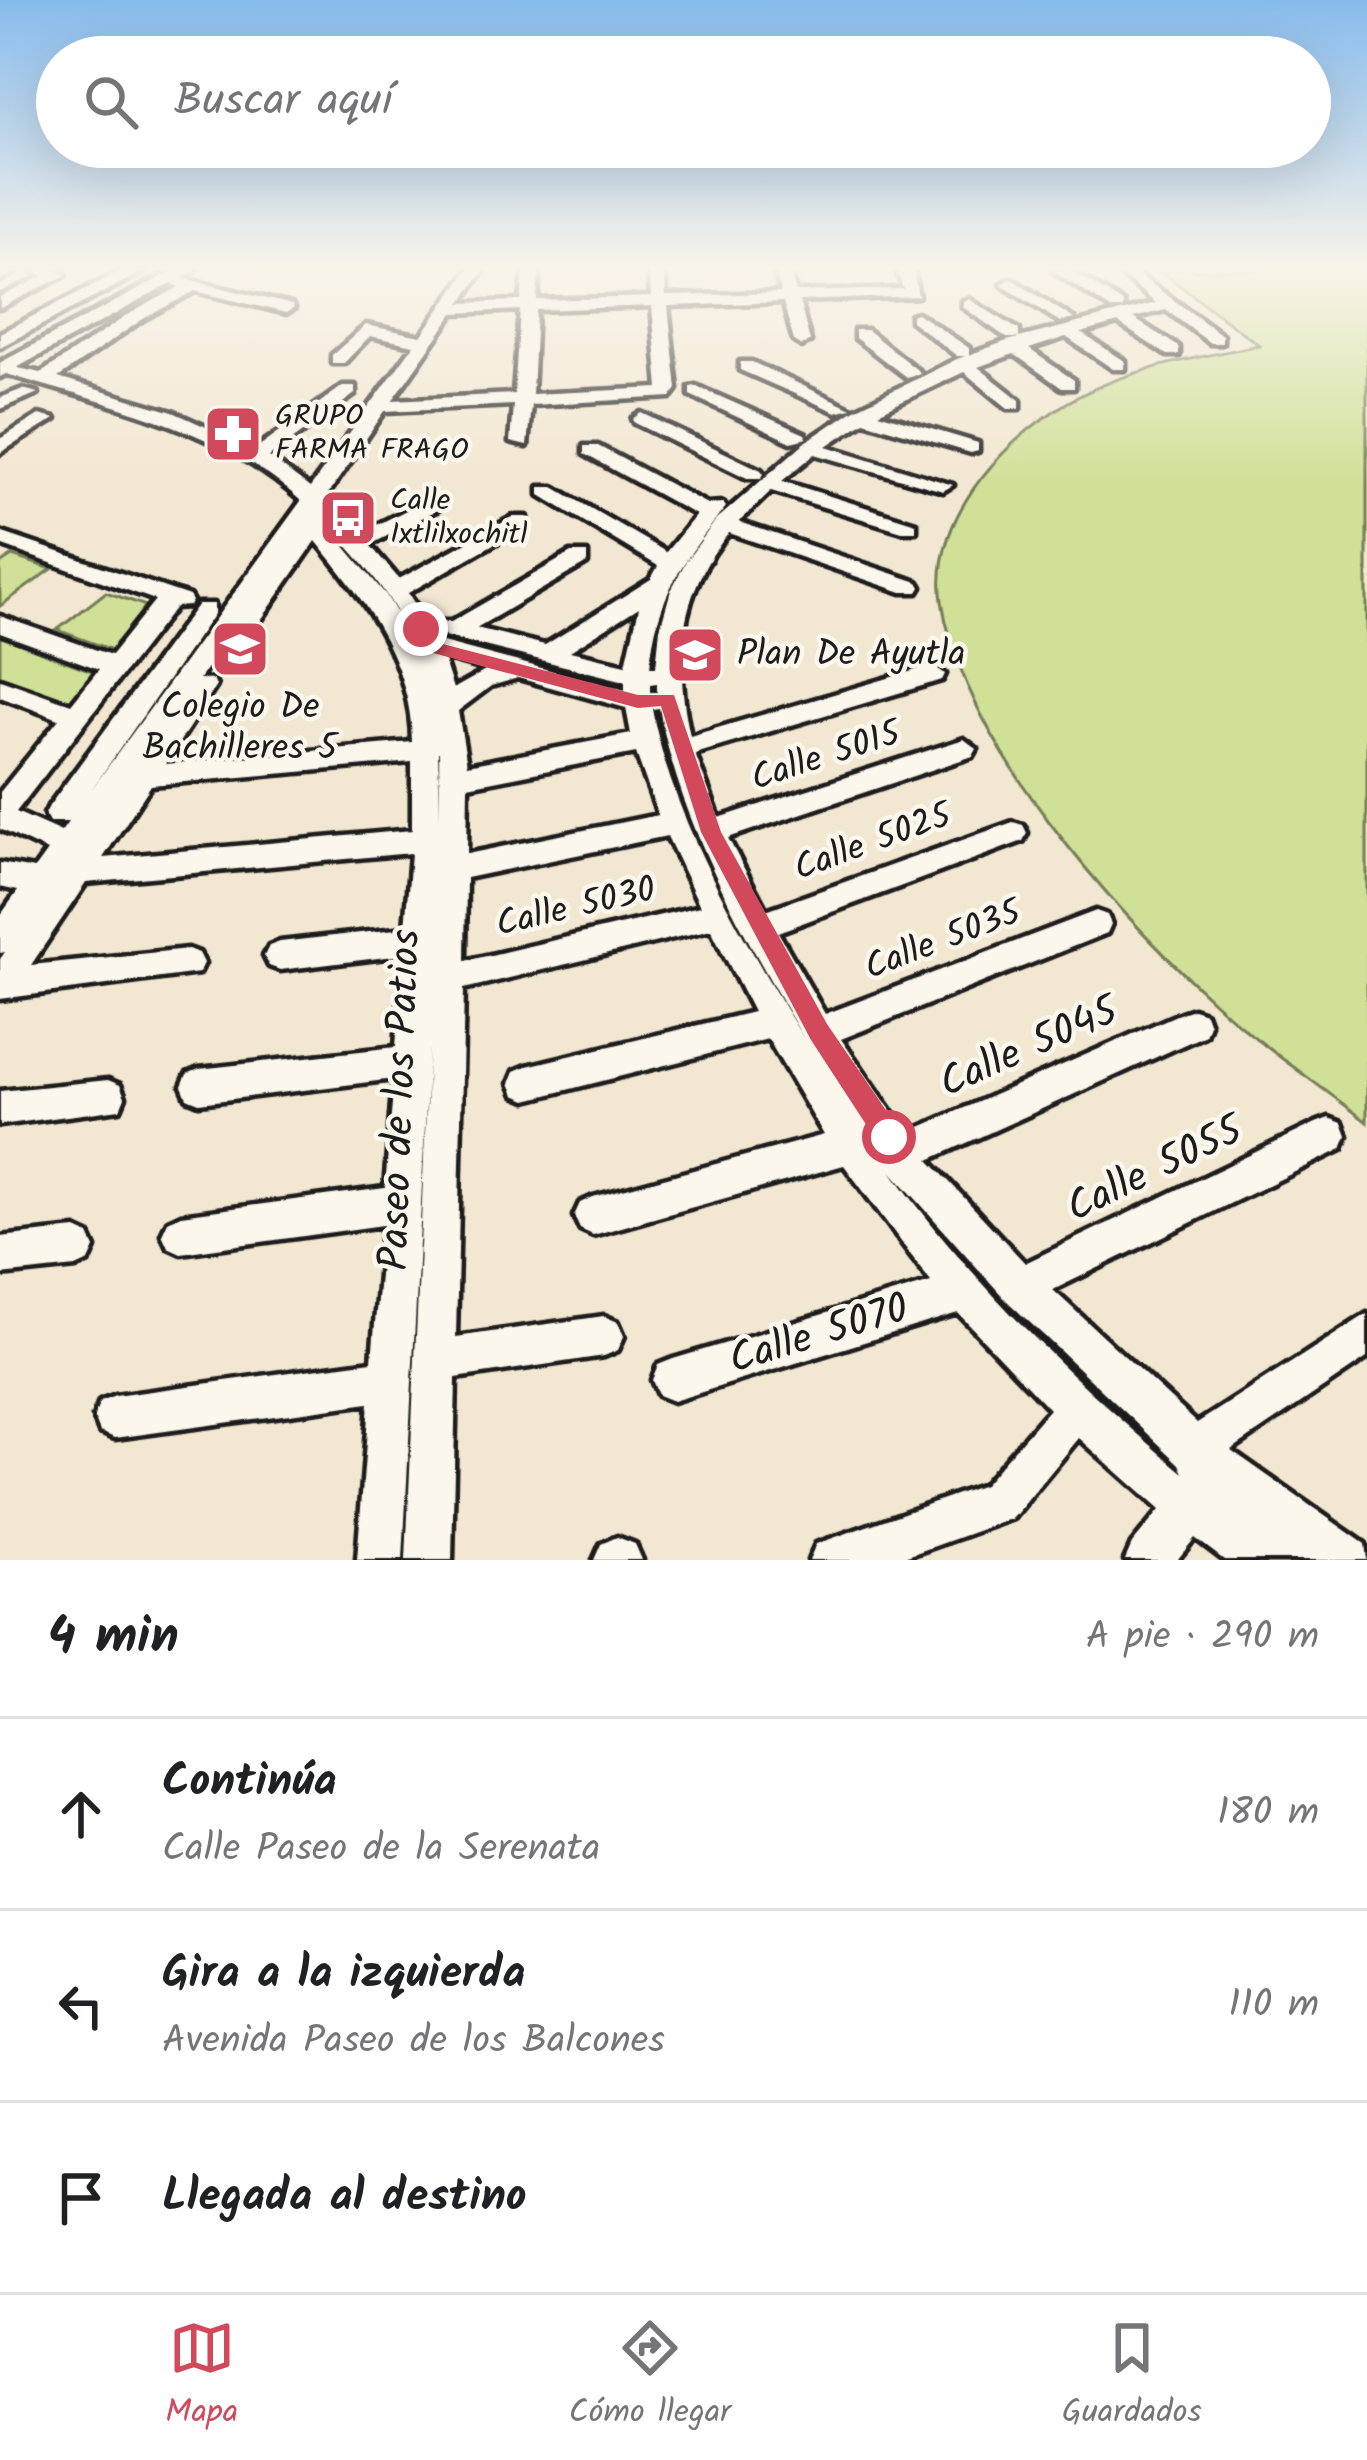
<!DOCTYPE html>
<html lang="es">
<meta charset="utf-8">
<style>
:root{--surface:#fff;--page:#f6f6f6;--text:#202124;--muted:#757577;--line:#e0e0e0;--accent:#d1495b}
body{margin:0;font-family:Kalam,sans-serif;background:var(--page);color:var(--text)}
.stop{position:absolute;width:36px;height:36px;margin:-27px;border:9px solid #d1495b;border-radius:50%;background:#fff}
.stop.end{background:#d1495b;border-color:#fff;box-shadow:0 3px 12px #0008}
.list{margin:0;padding:0;list-style:none}
h2{display:flex;justify-content:space-between;align-items:center;height:156px;margin:0;padding:0 48px;font-size:51px}
h2 small{font-size:39px;font-weight:400;color:var(--muted)}
.list li{display:grid;grid-template-columns:78px 1fr auto;gap:36px;align-items:center;box-sizing:border-box;height:192px;padding:0 48px;border-top:3px solid var(--line)}
.list b{display:block;font-size:45px;white-space:nowrap}
.list p{margin:0;font-size:39px;white-space:nowrap;color:var(--muted)}
.list em{font-size:39px;font-style:normal;color:var(--muted)}
.icon{flex:none;width:66px;height:66px;fill:none;stroke:currentColor;stroke-width:2;stroke-linecap:round;stroke-linejoin:round}
.map{position:relative;flex:none;width:1367px;height:1560px;overflow:hidden}
.search{position:absolute;background:var(--surface);box-shadow:0 12px 48px #0002;left:36px;right:36px;top:36px;height:132px;display:flex;align-items:center;gap:30px;box-sizing:border-box;padding:0 42px;border-radius:66px;color:var(--muted);font-size:45px}
.sheet{height:732px;background:var(--surface)}
nav{display:flex;justify-content:space-around;align-items:center;box-sizing:border-box;height:168px;border-top:3px solid var(--line);background:var(--surface);font-size:33px;color:var(--muted)}
nav a{display:grid;justify-items:center;gap:6px}
nav .on{color:var(--accent)}
.map>svg:first-child{display:block}
</style>
<div class="map">
<svg width="1367" height="1560" viewBox="0 0 1367 1560">
<rect width="100%" height="100%" fill="#f2e7d1"/>
<filter id="ink" filterUnits="userSpaceOnUse"><feTurbulence type="fractalNoise" baseFrequency=".00833" numOctaves="2"/><feDisplacementMap in="SourceGraphic" scale="24" xChannelSelector="R" yChannelSelector="G"/><feConvolveMatrix kernelMatrix="1 2 1 2 8 2 1 2 1" color-interpolation-filters="sRGB"/></filter>
<g filter="url(#ink)">
<g fill="#cee196" stroke="#757e59" stroke-width="3">
<path d="M1159 270H1367V1122C1317 1083 1262 1047 1216 1004 1112 909 964 744 942 601 929 514 1012 430 1083 394 1137 367 1200 357 1259 345Z"/>
<polygon points="12,556 52,569 0,606 0,564"/>
<polygon points="106,592 146,606 112,650 57,630"/>
<polygon points="0,636 100,674 75,708 0,679"/>
</g>
<g fill="none" stroke-linecap="round" stroke-linejoin="round">
<defs>
<g id="minor">
<polygon points="0,270 19,270 0,280"/>
<polygon points="31,270 56,270 66,275 0,308 0,297 44,276"/>
<path d="M468 270H484L461 303 521 301 524 270H539L537 300 651 297 649 270H664L666 296 781 293 775 270H789L796 292 903 289 897 270H913L918 296 799 301 810 341 802 346 794 341 783 302 668 306 677 389 671 397 531 405 527 446 510 442 513 405 385 411 324 500 359 534 430 498H444V506L370 545 399 579 513 517H527V525L408 593 426 622H451L571 553H587V563L476 628 545 645 651 579 658 566 540 495V487H554L666 552 696 515 584 454V446H598L707 504 723 503 726 507C684 559 656 596 650 667H656L660 628 671 590 686 561 716 520 804 443 853 410 957 359 1007 341 1156 303 1115 270H1132L1222 335V343H1210L1166 310 1133 318 1179 347V355H1167L1118 323 1081 333 1125 361V369H1113L1066 337 1029 349 1074 380V388H1062L1014 354 978 367 1020 400V408H1008L964 372 878 413 978 443V451L971 453 864 421 827 446 953 485 943 491 815 454 782 481 916 523V531H902L771 491 739 522 918 582 921 587 918 592H902L729 533C678 592 674 663 690 736L933 665 945 674 942 680 695 754 719 818 964 739 977 749 973 756 728 838 766 910 1013 822 1023 825 1027 833 1023 841 778 932 825 1014 1096 911 1107 915 1111 924 1107 933 841 1039 907 1133 1181 1013 1193 1009 1205 1013 1209 1024 1205 1035 929 1160 1025 1263 1316 1123 1329 1118 1342 1123 1347 1136 1342 1149 1053 1290 1197 1423 1367 1314V1358L1231 1450 1365 1544 1367 1560H1224L1195 1538 1177 1560H1125L1132 1544 1160 1510 1079 1438 1013 1518 896 1560H809L816 1544 983 1485 1049 1409 958 1313 673 1401 658 1395 652 1380 658 1365 673 1359 931 1282 844 1165 593 1235 580 1229 574 1216 580 1203 593 1197 824 1135 768 1039 527 1100 515 1095 510 1083 515 1071 527 1066 753 1012 711 929 464 989 456 1337 604 1316 618 1322 624 1336 618 1350 604 1356 456 1378 452 1560H406L429 1045 403 1560H357L369 1403 115 1438 100 1432 94 1417 100 1402 115 1396 372 1361 383 1225 181 1253 168 1247 162 1234 168 1221 181 1215 385 1188 394 1079 199 1103 187 1098 182 1086 187 1074 199 1069 396 1047 403 955 280 970 269 966 264 956 269 946 280 942 405 928 411 853 86 883 31 965 188 949 199 953 204 963 199 973 0 999V959L5 952 0 953V916L18 891 0 887V863L34 869 47 851 0 829V792L59 719 0 697V679L71 704 99 669 0 633V616L111 655 155 600 0 545V532L189 596 192 601 189 606 175 607 16 812 61 832 68 822H49L45 814 49 806 198 604H214V614L91 790 301 501C217 425 105 405 0 372V364L41 373 131 313 179 287 170 282 178 277 292 305 294 308 286 313 195 291 143 319 58 378 173 412 255 449 343 386H355V394L269 457 310 488 414 345 370 336 344 363H332V355L366 325 421 336ZM652 306 659 388 532 394 536 310ZM520 310 514 394 393 400 454 313ZM327 525C357 555 386 588 405 627L386 595ZM316 541C364 599 412 663 412 742L165 764 216 686 213 680 199 679 235 627 246 633 254 630ZM639 607 626 664 570 651ZM440 635 625 681V690L435 640 433 636ZM443 658 487 670 453 689ZM518 678 626 708 631 734 467 765 458 711 491 686ZM657 683V692H650V684ZM659 708C681 827 745 937 805 1041 746 943 672 822 652 709ZM439 752 440 817 438 752ZM636 753 658 815 467 854 468 786ZM412 762V830L103 858 151 785ZM667 836 700 906 465 961 466 878ZM891 1171 1006 1300 1180 1464 1184 1473C1076 1384 973 1284 891 1171Z"/>
<polygon points="1070,270 1123,303 1123,309 1111,309 1053,271"/>
<polygon points="1010,279 1015,281 1074,319 1060,322 1005,287 1002,284"/>
<polygon points="969,299 1019,330 1019,338 1007,338 963,307 963,301"/>
<polygon points="917,313 969,348 969,356 957,356 911,321 911,315"/>
<polygon points="855,330 867,330 921,373 906,377 855,338"/>
<polygon points="740,362 752,362 851,408 836,412 740,370"/>
<polygon points="696,386 805,434 807,438 791,442 690,395 690,387"/>
<polygon points="23,389 38,393 0,409 0,398"/>
<polygon points="642,413 761,470 764,474 761,478 747,478 635,423 633,419"/>
<polygon points="39,415 55,419 0,453 0,439"/>
<polygon points="108,1080 120,1085 125,1097 120,1109 0,1125 0,1091"/>
<polygon points="76,1229 89,1235 95,1248 89,1261 76,1267 0,1275 0,1237"/>
<polygon points="617,1537 635,1544 642,1560 594,1560 601,1544"/>
</g>
<g id="major">
<polygon points="123,270 146,270 0,347 0,333"/>
<polygon points="173,270 196,270 0,377 0,362"/>
</g>
</defs>
<use href="#minor" stroke="#1c1c1c" stroke-width="9"/>
<use href="#major" stroke="#1c1c1c" stroke-width="9"/>
<use href="#minor" fill="#fbf7ec" fill-rule="evenodd"/>
<use href="#major" fill="#fbf7ec" fill-rule="evenodd"/>
<polyline stroke="#1c1c1c" stroke-width="3" points="0,361 172,270"/>
</g>
</g>
<linearGradient id="sky" x2="0" y2="1"><stop stop-color="#87bbec"/><stop offset="0.55" stop-color="#f9f4ea"/><stop offset="1" stop-color="#f9f4ea" stop-opacity="0"/></linearGradient>
<rect width="1367" height="488" fill="url(#sky)"/>
<polygon fill="#d1495b" points="415,625 427,625 435,642 638,695 674,695 721,832 827,1024 898,1128 902,1137 898,1146 889,1149 880,1146 811,1040 701,832 661,706 638,708 422,650"/>
<defs>
<symbol id="pharmacy-square" viewBox="-11 -11 22 22"><rect x="-9" y="-9" width="18" height="18" rx="4" fill="#d1495b" stroke="#fbf7ec"/><path d="M-2-6h4v4h4v4h-4v4h-4v-4h-4v-4h4Z" fill="#fff"/></symbol>
<symbol id="bus-square" viewBox="-11 -11 22 22"><rect x="-9" y="-9" width="18" height="18" rx="4" fill="#d1495b" stroke="#fbf7ec"/><path d="M-5-6H5V4H4V6H2V4H-2V6H-4V4H-5ZM-3.5-4V0h7V-4ZM-3.5 1.2v1.5H-2V1.2ZM2 1.2v1.5H3.5V1.2Z" fill="#fff"/></symbol>
<symbol id="university-square" viewBox="-11 -11 22 22"><rect x="-9" y="-9" width="18" height="18" rx="4" fill="#d1495b" stroke="#fbf7ec"/><path d="M0-5L7-2L0 1L-7-2ZM-4 1L0 2.5L4 1V4Q0 6-4 4Z" fill="#fff"/></symbol>
<symbol id="school-square" viewBox="-11 -11 22 22"><rect x="-9" y="-9" width="18" height="18" rx="4" fill="#d1495b" stroke="#fbf7ec"/><path d="M0-5L7-2L0 1L-7-2ZM-4 1L0 2.5L4 1V4Q0 6-4 4Z" fill="#fff"/></symbol>
</defs>
<g fill-rule="evenodd">
<use href="#pharmacy-square" x="200" y="401" width="66" height="66"/>
<use href="#bus-square" x="315" y="485" width="66" height="66"/>
<use href="#university-square" x="207" y="616" width="66" height="66"/>
<use href="#school-square" x="662" y="622" width="66" height="66"/>
</g>
<g text-anchor="middle" dominant-baseline="central" stroke-width="9" stroke-linejoin="round" paint-order="stroke">
<g font-size="30" fill="#1c1c1c" stroke="#fbf7ec" text-anchor="start">
<text x="275" y="417">GRUPO<tspan x="275" dy="34">FARMA FRAGO</tspan></text>
<text x="390" y="501">Calle<tspan x="390" dy="34">Ixtlilxochitl</tspan></text>
</g>
<g font-size="36" fill="#1c1c1c" stroke="#fbf7ec" text-anchor="start">
<text x="737" y="655">Plan De Ayutla</text>
<text x="240" y="708" text-anchor="middle">Colegio De<tspan x="240" dy="41">Bachilleres 5</tspan></text>
</g>
<g font-size="36" fill="#1c1c1c" stroke="#fbf7ec">
<text transform="translate(826 757) rotate(-18)">Calle 5015</text>
<text transform="translate(873 843) rotate(-20)">Calle 5025</text>
<text transform="translate(576 908) rotate(-13)">Calle 5030</text>
<text transform="translate(943 941) rotate(-21)">Calle 5035</text>
</g>
<g font-size="42" fill="#1c1c1c" stroke="#fbf7ec">
<text transform="translate(1029 1048) rotate(-24)">Calle 5045</text>
<text transform="translate(401 1100) rotate(-88)">Paseo de los Patios</text>
<text transform="translate(1155 1170) rotate(-26)">Calle 5055</text>
<text transform="translate(819 1335) rotate(-17)">Calle 5070</text>
</g>
</g>
</svg>
<div class="stop" style="left:889px;top:1137px"></div>
<div class="stop end" style="left:421px;top:629px"></div>
<div class="search"><svg class="icon" aria-label="search" viewBox="0 0 24 24"><circle cx="10" cy="10" r="6"/><path d="M15 15l6 6"/></svg>Buscar aquí</div>
</div>
<section class="sheet">
<h2>4 min<small>A pie · 290 m</small></h2>
<ul class="list">
<li><svg class="icon" aria-label="ahead" viewBox="0 0 24 24"><path d="M12 20V5M6 11l6-6 6 6"/></svg><div><b>Continúa</b><p>Calle Paseo de la Serenata</p></div><em>180 m</em></li>
<li><svg class="icon" aria-label="left" viewBox="0 0 24 24"><path d="M17 20v-9H6M10 6l-5 5 5 5"/></svg><div><b>Gira a la izquierda</b><p>Avenida Paseo de los Balcones</p></div><em>110 m</em></li>
<li><svg class="icon" aria-label="arrive" viewBox="0 0 24 24"><path d="M6 21V4h12l-3 4 3 4H6"/></svg><div><b>Llegada al destino</b></div></li>
</ul>
</section>
<nav>
<a class="on"><svg class="icon" aria-label="map" viewBox="0 0 24 24"><path d="M3 6l6-2 6 2 6-2v14l-6 2-6-2-6 2zM9 4v14M15 6v14"/></svg>Mapa</a>
<a><svg class="icon" aria-label="directions" viewBox="0 0 24 24"><path d="M12 3l9 9-9 9-9-9zM9 14v-3h6M13 9l2 2-2 2"/></svg>Cómo llegar</a>
<a><svg class="icon" aria-label="saved" viewBox="0 0 24 24"><path d="M7 4h10v16l-5-4-5 4z"/></svg>Guardados</a>
</nav>
